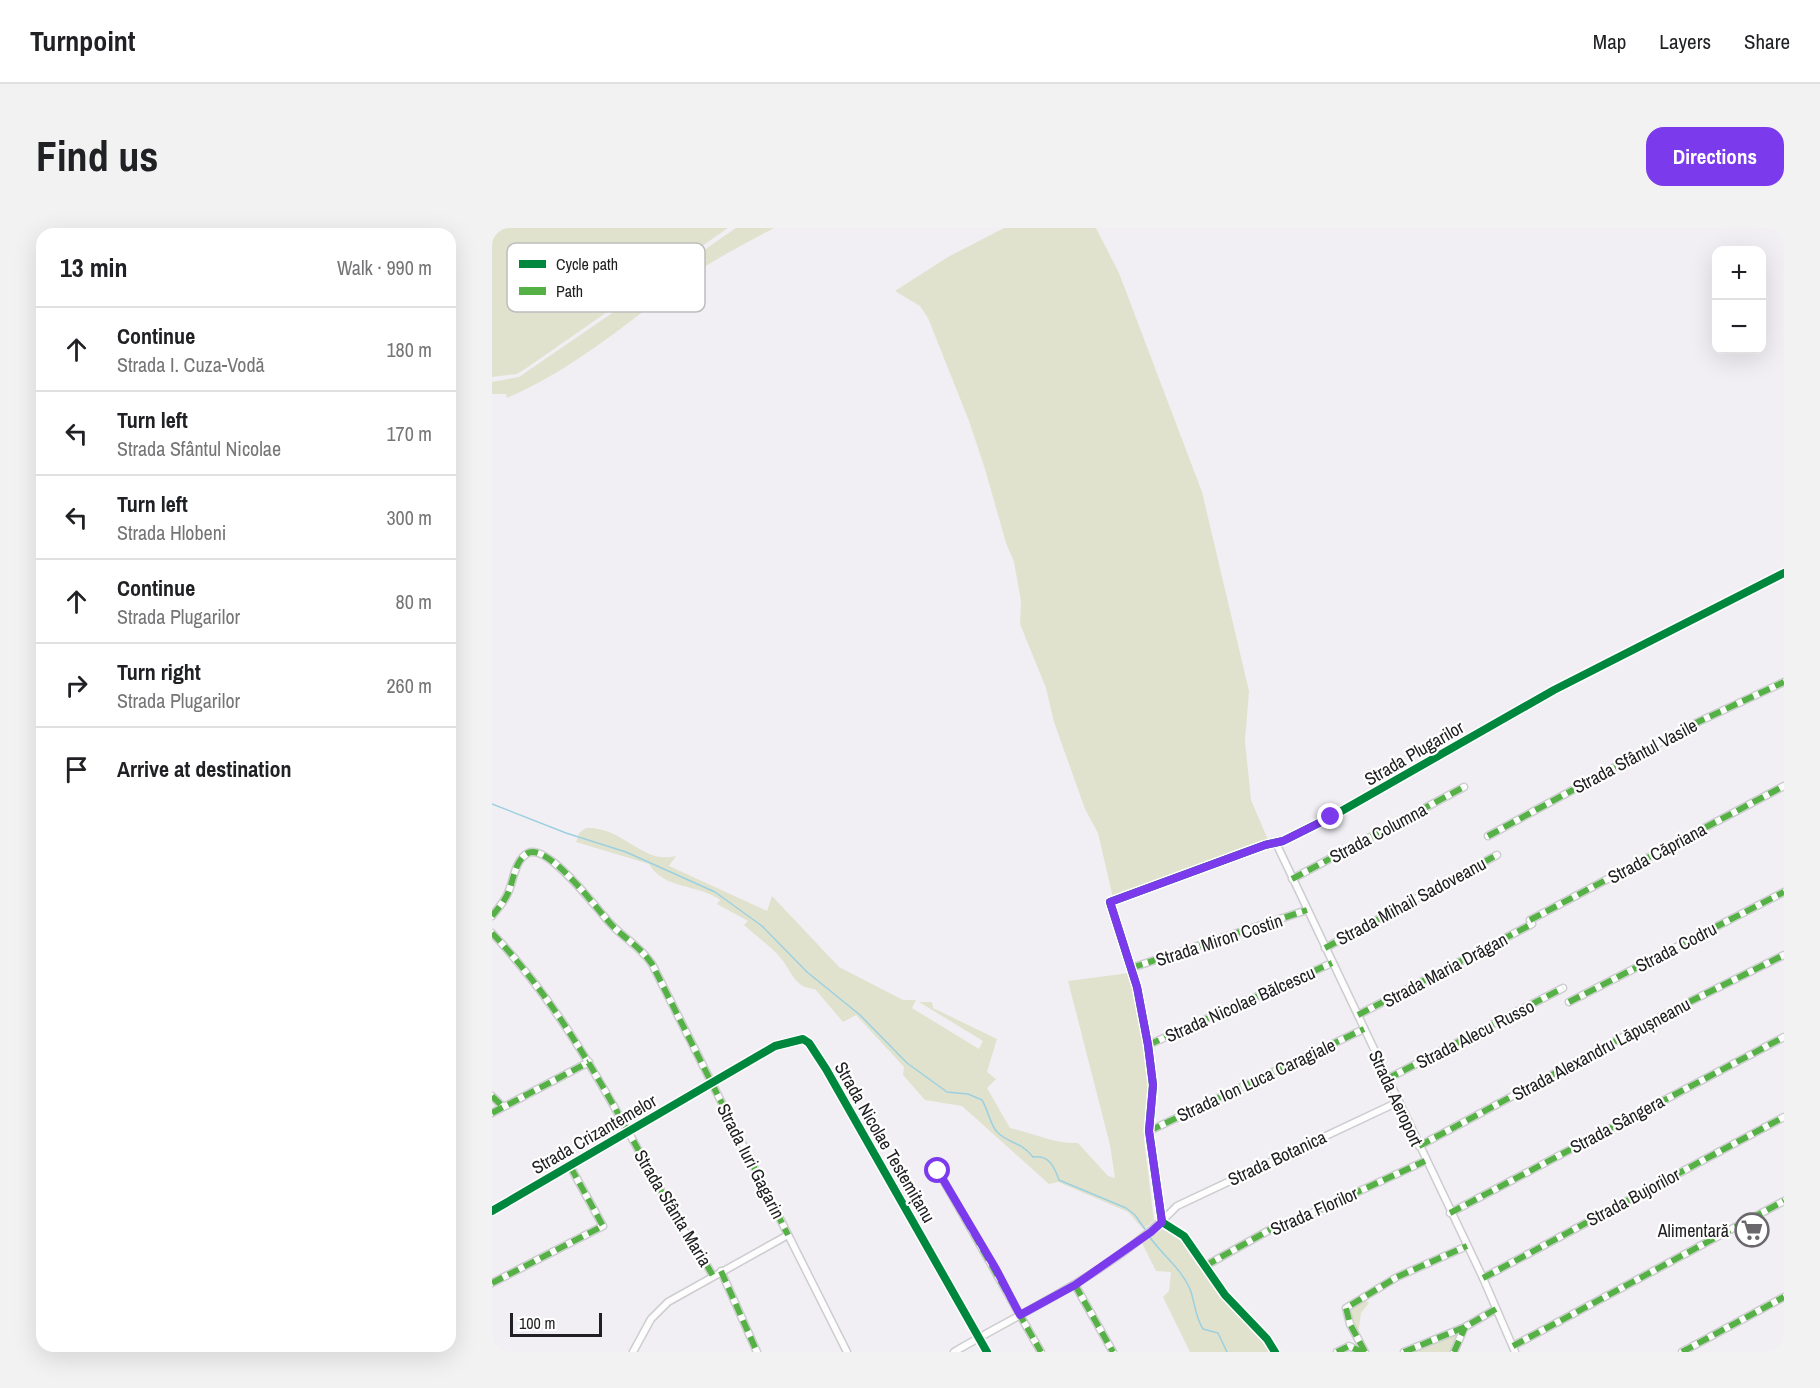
<!DOCTYPE html>
<meta charset="utf-8">
<style>
:root{--surface:#fff;--page:#f2f2f2;--text:#202124;--muted:#757577;--line:#e0e0e0;--accent:#7c3aed}
body{margin:0;font-family:"Archivo Narrow",sans-serif;background:var(--page);color:var(--text)}
.controls{position:absolute;right:18px;top:18px;display:grid;overflow:hidden;border-radius:12px;box-shadow:0 6px 24px #0002}
.controls button{width:54px;height:54px;display:grid;place-items:center;padding:0;border:0;border-bottom:2px solid var(--line);background:var(--surface);color:var(--text);font:30px sans-serif}
.scale{position:absolute;left:18px;bottom:15px;width:92px;box-sizing:border-box;padding-left:6px;border:3px solid #212022;border-top:0;font-size:16px;line-height:21px;white-space:nowrap;color:#212022;-webkit-text-stroke:4px #fff;paint-order:stroke}
.stop{position:absolute;width:18px;height:18px;margin:-14px;border:4px solid #7c3aed;border-radius:50%;background:#fff}
.stop.end{background:#7c3aed;border-color:#fff;box-shadow:0 2px 6px #0008}
.list{margin:0;padding:0;list-style:none}
h2{display:flex;justify-content:space-between;align-items:center;height:78px;margin:0;padding:0 24px;font-size:26px}
h2 small{font-size:20px;font-weight:400;color:var(--muted)}
.list li{display:grid;grid-template-columns:39px 1fr auto;gap:18px;align-items:center;box-sizing:border-box;height:84px;padding:0 24px;border-top:2px solid var(--line)}
.list b{display:block;font-size:22px;white-space:nowrap}
.list p{margin:0;font-size:20px;white-space:nowrap;color:var(--muted)}
.list em{font-size:20px;font-style:normal;color:var(--muted)}
.icon{flex:none;width:33px;height:33px;fill:none;stroke:currentColor;stroke-width:2;stroke-linecap:round;stroke-linejoin:round}
.map{position:relative;flex:none;width:1292px;height:1124px;overflow:hidden;border-radius:18px}
header{display:flex;align-items:center;gap:36px;box-sizing:border-box;height:84px;padding:0 30px;background:var(--surface);border-bottom:2px solid var(--line)}
header strong{font-size:28px}
nav{display:flex;gap:33px;margin-inline-start:auto;font-size:21px}
.intro{display:flex;align-items:center;justify-content:space-between;box-sizing:border-box;height:144px;padding:0 36px}
h1{margin:0;font-size:42px}
.button{padding:15px 27px;border-radius:18px;background:var(--accent);color:#fff;font-size:21px;font-weight:700}
main{display:flex;gap:36px;padding:0 36px}
aside{flex:1;background:var(--surface);border-radius:18px;box-shadow:0 6px 24px #0002}
.map>svg:first-child{display:block}
</style>
<header>
<strong>Turnpoint</strong>
<nav><a>Map</a><a>Layers</a><a>Share</a></nav>
</header>
<div class="intro"><h1>Find us</h1><a class="button">Directions</a></div>
<main>
<aside>
<h2>13 min<small>Walk · 990 m</small></h2>
<ul class="list">
<li><svg class="icon" aria-label="ahead" viewBox="0 0 24 24"><path d="M12 20V5M6 11l6-6 6 6"/></svg><div><b>Continue</b><p>Strada I. Cuza-Vodă</p></div><em>180 m</em></li>
<li><svg class="icon" aria-label="left" viewBox="0 0 24 24"><path d="M17 20v-9H6M10 6l-5 5 5 5"/></svg><div><b>Turn left</b><p>Strada Sfântul Nicolae</p></div><em>170 m</em></li>
<li><svg class="icon" aria-label="left" viewBox="0 0 24 24"><path d="M17 20v-9H6M10 6l-5 5 5 5"/></svg><div><b>Turn left</b><p>Strada Hlobeni</p></div><em>300 m</em></li>
<li><svg class="icon" aria-label="ahead" viewBox="0 0 24 24"><path d="M12 20V5M6 11l6-6 6 6"/></svg><div><b>Continue</b><p>Strada Plugarilor</p></div><em>80 m</em></li>
<li><svg class="icon" aria-label="right" viewBox="0 0 24 24"><path d="M7 20v-9h11M14 6l5 5-5 5"/></svg><div><b>Turn right</b><p>Strada Plugarilor</p></div><em>260 m</em></li>
<li><svg class="icon" aria-label="arrive" viewBox="0 0 24 24"><path d="M6 21V4h12l-3 4 3 4H6"/></svg><div><b>Arrive at destination</b></div></li>
</ul>
</aside>
<div class="map">
<svg width="1292" height="1124" viewBox="0 0 1292 1124">
<rect width="100%" height="100%" fill="#f1eff4"/>
<g fill="#e0e2ce" fill-rule="evenodd">
<path d="M0 0H236L36 139 25 146 0 149ZM143 28 151 33 154 45 149 53 137 55 130 49 127 38 132 30Z"/>
<path d="M244 0H282C250 17 217 34 187 56 133 97 78 143 15 170L14 166H0V154L27 149Z"/>
<polygon points="512,0 604,0 627,45 710,264 757,463 753,513 759,572 777,614 621,670 606,605 593,581 562,494 554,460 528,396 529,373 522,334 514,315 493,241 477,193 436,90 428,78 403,63 456,29"/>
<path d="M94 600C131 598 150 637 184 628L177 638 275 683 280 668 347 739 411 772H424L420 780 487 821 491 813 427 774H440L441 780 505 811 495 844 504 851 495 860 518 900C540 905 564 916 586 915L616 948 623 950 618 917 576 753 637 745 654 815 659 858 652 912 662 993 651 1001 636 984 566 954 557 956 470 878 433 872 411 847 412 839 364 787 351 794 323 761C301 760 300 742 287 728 277 717 263 707 252 697L256 693 225 676 228 672C207 656 172 662 157 636L84 614 87 605Z"/>
<polygon points="672,1000 694,1014 727,1065 779,1124 698,1124 671,1069 677,1063 679,1044 664,1043 650,1015"/>
<polygon points="870,1070 877,1075 869,1085 866,1107 857,1088 863,1075"/>
<polygon points="968,1104 960,1124 917,1124"/>
</g>
<g fill="none" stroke-linecap="round" stroke-linejoin="round">
<g stroke="#9cd0e0" stroke-width="1.5">
<path d="M0 576 74 605 134 624 223 664 270 698 315 744 368 787 415 835 455 864 476 866 490 872C496 882 498 896 505 904 517 916 530 914 541 929 557 927 562 938 567 952L634 980 643 987 655 1004"/>
<path d="M657 1008C670 1027 689 1040 698 1061 703 1074 703 1089 711 1101L726 1105 735 1124"/>
</g>
<defs>
<g id="minor">
<polyline points="996,608 1206,494 1292,454"/>
<polyline points="784,615 991,1050 1023,1124"/>
<polyline points="800,651 972,559"/>
<path d="M0 688C5 682 10 676 14 669 22 656 21 633 36 625 56 615 105 681 117 694 132 711 146 716 160 736L355 1124"/>
<polyline points="1038,692 1292,558"/>
<path d="M0 705C76 785 124 883 178 979 191 1003 208 1024 221 1048"/>
<polyline points="833,720 1005,627"/>
<polyline points="639,740 815,682"/>
<polyline points="1077,774 1292,664"/>
<polyline points="866,787 1040,696"/>
<polyline points="656,817 840,735"/>
<polyline points="895,851 1071,760"/>
<polyline points="0,868 10,878"/>
<polyline points="0,885 97,834"/>
<polyline points="657,903 872,801"/>
<polyline points="927,918 1189,778 1292,727"/>
<polyline points="446,943 549,1124"/>
<polyline points="0,983 283,818 311,811 317,815 334,841 495,1124"/>
<polyline points="958,985 1292,809"/>
<polyline points="713,1038 781,1000 811,989 933,933"/>
<polyline points="229,1043 265,1124"/>
<polyline points="991,1050 1292,889"/>
<polyline points="0,1055 111,998 78,938"/>
<polyline points="583,1057 621,1124"/>
<polyline points="1021,1118 1292,973"/>
<polyline points="141,1124 159,1091 176,1074 296,1007"/>
<path d="M462 1124C539 1079 622 1043 685 978L906 874"/>
<polyline points="783,1124 775,1111 733,1067 692,1008 670,994 657,903 661,857 656,817 645,759 618,674 773,617 791,613 839,589 1062,462 1292,345"/>
<polyline points="845,1124 857,1118 870,1124"/>
<polyline points="873,1124 858,1096 854,1080 905,1049 975,1018"/>
<polyline points="912,1124 973,1099 1004,1081"/>
<polyline points="962,1124 972,1100"/>
<polyline points="1190,1124 1292,1069"/>
</g>
</defs>
<use href="#minor" stroke="#cdccd0" stroke-width="9"/>
<use href="#minor" stroke="#fdfdfd" stroke-width="6"/>
<g stroke="#55b145" stroke-width="6" stroke-dasharray="12 6" stroke-linecap="butt">
<polyline points="996,608 1206,494 1292,454"/>
<polyline points="800,651 972,559"/>
<path d="M0 688C5 682 10 676 14 669 22 656 21 633 36 625 56 615 105 681 117 694 132 711 146 716 160 736L296 1007"/>
<polyline points="1038,692 1292,558"/>
<path d="M0 705C76 785 124 883 178 979 191 1003 208 1024 221 1048"/>
<polyline points="833,720 1005,627"/>
<polyline points="639,740 815,682"/>
<polyline points="1077,774 1292,664"/>
<polyline points="866,787 1040,696"/>
<polyline points="656,817 840,735"/>
<polyline points="895,851 1071,760"/>
<polyline points="0,868 10,878"/>
<polyline points="0,885 97,834"/>
<polyline points="657,903 872,801"/>
<polyline points="927,918 1189,778 1292,727"/>
<polyline points="446,943 549,1124"/>
<polyline points="958,985 1292,809"/>
<polyline points="713,1038 781,1000 811,989 933,933"/>
<polyline points="229,1043 265,1124"/>
<polyline points="991,1050 1292,889"/>
<polyline points="0,1055 111,998 78,938"/>
<polyline points="583,1057 621,1124"/>
<polyline points="1021,1118 1292,973"/>
<polyline points="845,1124 857,1118 870,1124"/>
<polyline points="873,1124 858,1096 854,1080 905,1049 975,1018"/>
<polyline points="912,1124 973,1099 1004,1081"/>
<polyline points="962,1124 973,1099"/>
<polyline points="1190,1124 1292,1069"/>
</g>
<defs>
<g id="cycleway">
<polyline points="0,983 283,818 311,811 317,815 334,841 495,1124"/>
<polyline points="783,1124 775,1111 733,1067 692,1008 670,994 657,903 661,857 656,817 645,759 618,674 773,617 791,613 839,589 1062,462 1292,345"/>
</g>
</defs>
<use href="#cycleway" stroke="#fff" stroke-width="11"/>
<use href="#cycleway" stroke="#00873e" stroke-width="8"/>
</g>
<g fill="none" stroke-linecap="round" stroke-linejoin="round">
<polyline stroke="#7c3aed" stroke-width="8" points="446,943 504,1041 528,1087 583,1057 659,1004 670,994 657,903 661,857 656,817 645,759 618,674 773,617 791,613 839,589"/>
</g>
<defs>
<symbol id="supermarket-ring" viewBox="-11 -11 22 22"><circle r="9.5" fill="#fff" stroke="#6a686c" stroke-width="1.5"/><path d="M-6-5.5h2.5l.6 2H6L4.5 2H-2.5L-4.4-4H-6ZM-1.5 3.2a1.3 1.3 0 1 0 .1 0ZM3 3.2a1.3 1.3 0 1 0 .1 0Z" fill="#6a686c"/></symbol>
</defs>
<g fill-rule="evenodd">
<use href="#supermarket-ring" x="1241" y="983" width="38" height="38"/>
</g>
<g text-anchor="middle" dominant-baseline="central" stroke-width="4.5" stroke-linejoin="round" paint-order="stroke">
<g font-size="18" fill="#212022" stroke="#fff">
<text transform="translate(922 525) rotate(-30)">Strada Plugarilor</text>
<text transform="translate(1143 528) rotate(-28)">Strada Sfântul Vasile</text>
<text transform="translate(886 605) rotate(-28)">Strada Columna</text>
<text transform="translate(1165 625) rotate(-28)">Strada Căpriana</text>
<text transform="translate(919 673) rotate(-28)">Strada Mihail Sadoveanu</text>
<text transform="translate(727 712) rotate(-18)">Strada Miron Costin</text>
<text transform="translate(1184 719) rotate(-27)">Strada Codru</text>
<text transform="translate(953 742) rotate(-28)">Strada Maria Drăgan</text>
<text transform="translate(748 776) rotate(-24)">Strada Nicolae Bălcescu</text>
<text transform="translate(983 806) rotate(-27)">Strada Alecu Russo</text>
<text transform="translate(1109 821) rotate(-28)">Strada Alexandru Lăpușneanu</text>
<text transform="translate(764 852) rotate(-25)">Strada Ion Luca Caragiale</text>
<text transform="translate(904 870) rotate(65)">Strada Aeroport</text>
<text transform="translate(1125 896) rotate(-28)">Strada Sângera</text>
<text transform="translate(102 906) rotate(-30)">Strada Crizantemelor</text>
<text transform="translate(393 914) rotate(60)">Strada Nicolae Testemițanu</text>
<text transform="translate(785 930) rotate(-25)">Strada Botanica</text>
<text transform="translate(259 933) rotate(63)">Strada Iuri Gagarin</text>
<text transform="translate(1141 969) rotate(-28)">Strada Bujorilor</text>
<text transform="translate(181 980) rotate(59)">Strada Sfânta Maria</text>
<text transform="translate(822 983) rotate(-24)">Strada Florilor</text>
</g>
<g font-size="18" fill="#212022" stroke="#fff" text-anchor="end">
<text x="1237" y="1002">Alimentară</text>
</g>
</g>
<rect x="15" y="15" width="198" height="69" rx="9" fill="#fff" stroke="#bcbcbd" stroke-width="1.5"/>
<rect x="27" y="32" width="27" height="8" fill="#00873e"/>
<rect x="27" y="59" width="27" height="8" fill="#55b145"/>
<g font-size="16" fill="#212022">
<text x="64" y="42">Cycle path</text>
<text x="64" y="69">Path</text>
</g>
</svg>
<div class="controls">
<button>+</button>
<button>−</button>
</div>
<div class="scale">100 m</div>
<div class="stop" style="left:446px;top:943px"></div>
<div class="stop end" style="left:839px;top:589px"></div>
</div>
</main>
